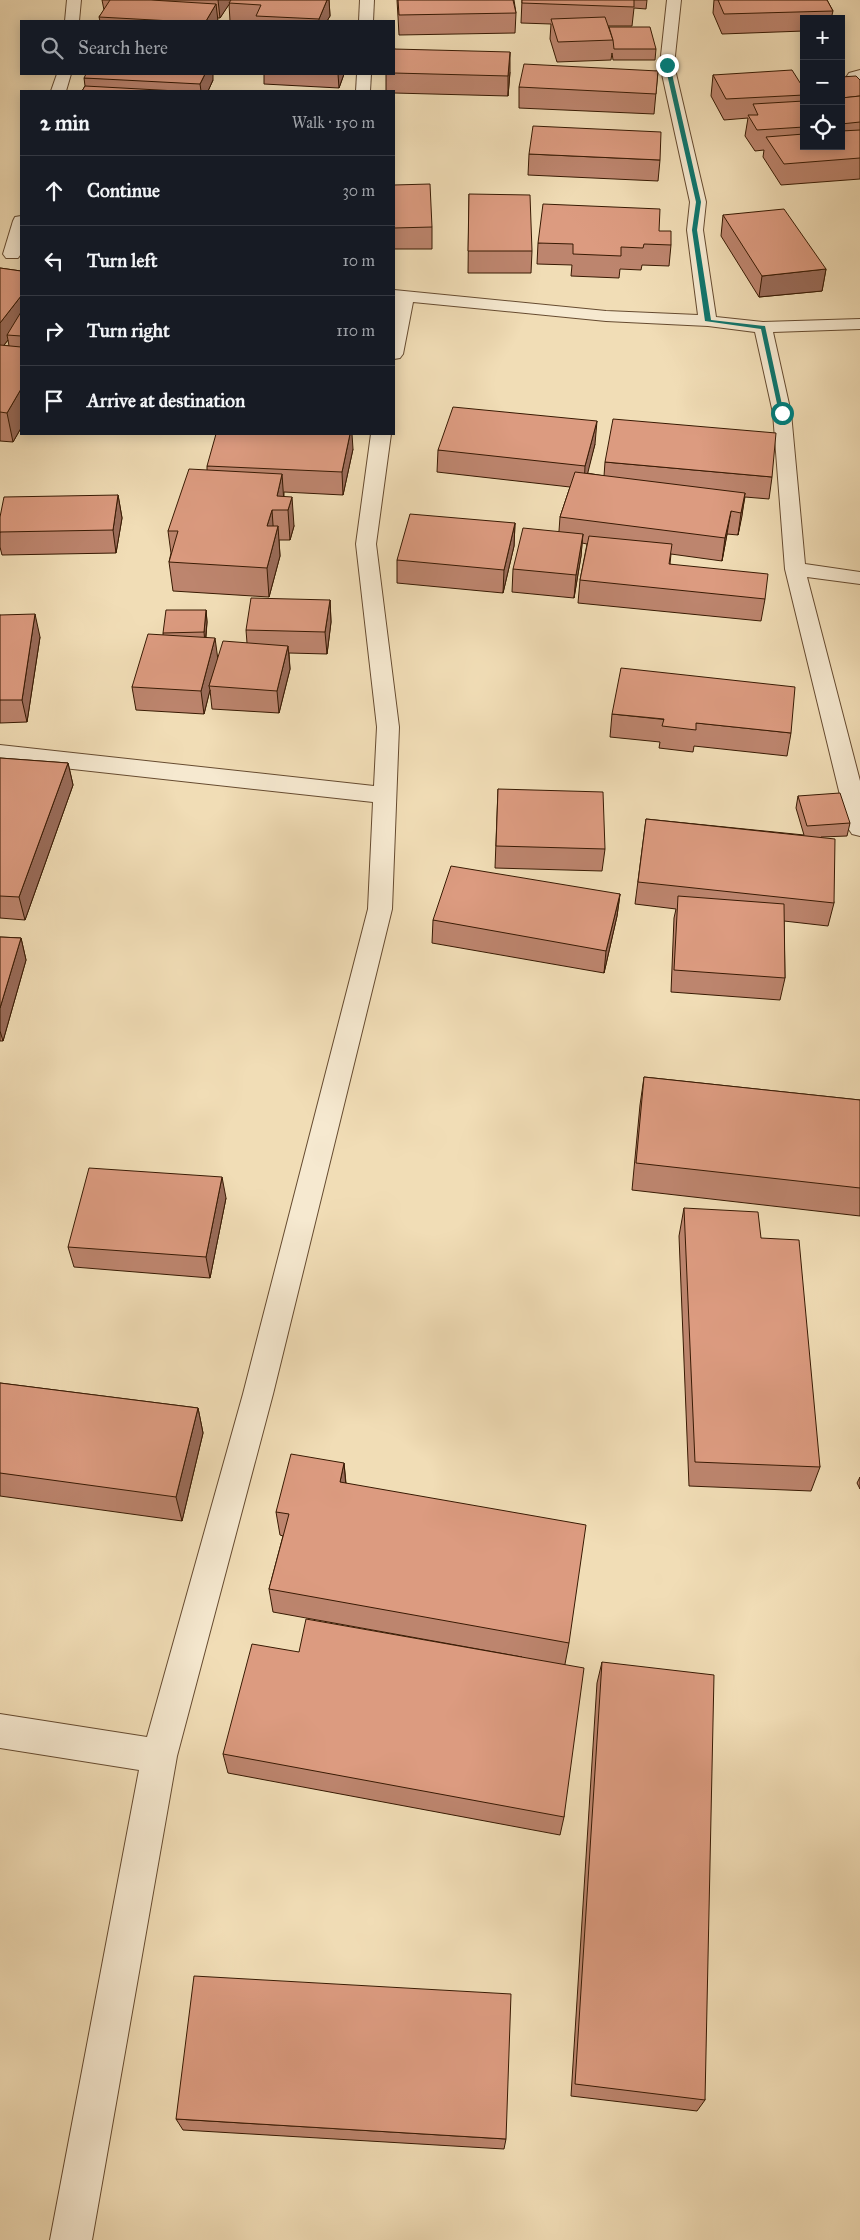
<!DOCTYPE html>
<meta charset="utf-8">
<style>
:root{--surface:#171b24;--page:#20242c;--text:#f1f3f6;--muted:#9ea1a6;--line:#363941}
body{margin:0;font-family:"IM FELL Great Primer",serif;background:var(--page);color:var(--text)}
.controls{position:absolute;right:15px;top:15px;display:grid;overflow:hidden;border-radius:0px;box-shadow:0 2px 12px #0003}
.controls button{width:45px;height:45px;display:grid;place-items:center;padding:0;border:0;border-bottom:1px solid var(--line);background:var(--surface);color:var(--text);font:25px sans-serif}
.stop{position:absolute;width:15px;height:15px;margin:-11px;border:4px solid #0f766e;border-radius:50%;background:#fff}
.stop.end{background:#0f766e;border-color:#fff;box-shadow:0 1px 5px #0008}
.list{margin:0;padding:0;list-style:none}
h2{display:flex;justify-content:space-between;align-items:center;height:65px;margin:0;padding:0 20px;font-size:21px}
h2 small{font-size:16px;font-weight:400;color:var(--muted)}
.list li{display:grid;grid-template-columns:32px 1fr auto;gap:15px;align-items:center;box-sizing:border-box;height:70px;padding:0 20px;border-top:1px solid var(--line)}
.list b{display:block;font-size:19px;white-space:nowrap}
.list em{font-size:16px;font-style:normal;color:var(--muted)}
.icon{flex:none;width:28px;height:28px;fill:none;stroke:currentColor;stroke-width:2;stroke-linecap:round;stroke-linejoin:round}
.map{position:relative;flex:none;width:860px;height:2240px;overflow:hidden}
.search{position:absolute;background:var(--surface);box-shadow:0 2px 12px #0003;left:20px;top:20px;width:375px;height:55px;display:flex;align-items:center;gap:12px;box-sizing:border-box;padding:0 18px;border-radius:0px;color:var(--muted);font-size:19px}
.panel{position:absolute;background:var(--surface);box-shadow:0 2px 12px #0003;left:20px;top:90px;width:375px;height:345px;border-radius:0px}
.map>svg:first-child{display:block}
</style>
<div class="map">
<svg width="860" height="2240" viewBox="0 0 860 2240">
<rect width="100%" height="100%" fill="#f1ddb6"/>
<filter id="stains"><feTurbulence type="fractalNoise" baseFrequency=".004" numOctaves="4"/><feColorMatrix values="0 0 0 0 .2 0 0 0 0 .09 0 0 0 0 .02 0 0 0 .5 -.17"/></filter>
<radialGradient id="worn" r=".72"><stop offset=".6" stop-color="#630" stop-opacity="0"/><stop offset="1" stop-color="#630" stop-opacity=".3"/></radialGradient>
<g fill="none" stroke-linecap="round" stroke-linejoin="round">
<defs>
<g id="minor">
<polygon points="67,0 81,0 79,21 65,21"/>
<polygon points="360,0 374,0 373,21 359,21"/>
<polygon points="667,0 681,0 674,65 706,202 703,230 716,317 763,322 860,319 860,329 773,332 791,413 805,564 860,572 860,584 807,577 860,781 860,836 852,834 848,828 785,569 773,413 755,332 708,326 606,321 413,302 403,354 400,358 394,359 394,290 606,311 698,315 687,230 690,202 660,65"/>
<polygon points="860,70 860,89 855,87 847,76 849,73"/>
<polygon points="57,74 71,74 66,91 51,91"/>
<polygon points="357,74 371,74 370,91 356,91"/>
<polygon points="21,216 21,254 18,258 6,258 3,254 13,221 15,217"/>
<polygon points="371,434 391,434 376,544 399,727 392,909 273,1394 177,1756 92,2240 50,2240 139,1770 0,1748 0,1714 147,1737 243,1394 368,909 373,802 0,761 0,745 374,786 377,727 356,544"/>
</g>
</defs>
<use href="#minor" stroke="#664b30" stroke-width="2"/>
<use href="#minor" fill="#f6e9d0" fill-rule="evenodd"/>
</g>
<g fill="#bd856e" stroke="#381a03" fill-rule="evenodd">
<polygon points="102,0 329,0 330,16 327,21 230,21 229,4 220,18 217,18 218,21 100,21 99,17 104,10"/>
<polygon points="397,0 514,0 516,13 515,33 399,35 398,17"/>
<polygon points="522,0 647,0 646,9 634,8 632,26 608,26 609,29 656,49 655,60 613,60 612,53 611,60 557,62 550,39 551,24 521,23"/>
<polygon points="714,0 827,0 833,11 831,19 804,19 804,31 722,34 713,13"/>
<polygon points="394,49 510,72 508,96 394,93 394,91 386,91 386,74 394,74"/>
<polygon points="658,71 654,114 519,108 519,87"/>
<polygon points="264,74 344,74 339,88 264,84"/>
<polygon points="713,75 804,89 804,146 841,146 841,77 860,80 860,179 781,185 763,157 764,150 755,151 745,136 748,118 724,120 711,96"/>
<polygon points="84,78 213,80 208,91 82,91 85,86"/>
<polygon points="529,154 660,160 658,181 528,175"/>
<polygon points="394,185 432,227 432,249 394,249"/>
<polygon points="469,194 532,251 531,273 468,273"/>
<polygon points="723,215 826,269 822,291 759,297 721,236"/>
<polygon points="659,231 671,245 669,266 642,265 641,270 620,269 619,278 571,276 572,265 537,264 538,243"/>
<path d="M0 268 21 271V428L13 442 0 441ZM8 340 9 346 4 345Z"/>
<polygon points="595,444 587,473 604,476 605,462 772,477 769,499 745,497 738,535 727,534 722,561 671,554 670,564 765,599 761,621 578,603 580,580 587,544 582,543 581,556 574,598 512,592 513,569 559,531 560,517 570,487 437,472 438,450"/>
<polygon points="353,449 343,495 284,492 284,496 294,526 290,540 279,540 280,556 269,597 173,591 169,562 171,553 168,531 207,470 207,466"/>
<polygon points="118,495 122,518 116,553 2,555 0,547 0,532"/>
<polygon points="515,523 514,546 503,593 397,583 397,560"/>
<polygon points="330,600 331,622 327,654 289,653 290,669 279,713 212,709 210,690 204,714 136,710 132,687 163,635 163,633 206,610 207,622 206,637 217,659 247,643 246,630"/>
<polygon points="0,615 40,637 27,722 0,723"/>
<polygon points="612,714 791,733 787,756 694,746 693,752 659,748 660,742 610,737"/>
<polygon points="0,758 68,763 73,785 25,920 0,918"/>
<polygon points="498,789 605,849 602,871 495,868"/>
<polygon points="798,796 850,823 847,836 821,837 834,903 828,926 784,921 785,978 780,1000 671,992 674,918 676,909 635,904 646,819 804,835 796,808"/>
<polygon points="620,894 617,916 604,973 432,943 433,920"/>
<polygon points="0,937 21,938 26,960 3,1041 0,1041"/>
<polygon points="644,1077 860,1100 860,1216 632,1190 640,1105"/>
<polygon points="226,1198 210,1278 74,1267 68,1247"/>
<polygon points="684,1208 761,1238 820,1467 811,1491 689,1486 679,1236"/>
<polygon points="0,1383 198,1408 203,1433 182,1521 0,1496"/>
<polygon points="344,1463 346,1483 569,1643 565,1664 564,1817 560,1835 228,1773 223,1754 299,1652 522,1657 273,1612 269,1589 283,1536 280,1535 276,1512"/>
<polygon points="860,1477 860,1489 857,1483"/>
<polygon points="602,1662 705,2100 697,2111 571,2096 597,1683"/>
<polygon points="176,2119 506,2139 504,2149 183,2130"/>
</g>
<g fill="#9a6c5a" stroke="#381a03">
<polygon points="218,0 232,0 220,18"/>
<polygon points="327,0 329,0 330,16 327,21 319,21 319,19"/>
<polygon points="216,4 218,21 206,21"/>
<polygon points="510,52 510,72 508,96 508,76"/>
<polygon points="205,74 213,74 213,80 208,91 201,91 200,84"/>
<polygon points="338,74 344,74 339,88"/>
<polygon points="826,269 822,291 759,297 762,276"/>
<polygon points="21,296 21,323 7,335 8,340 0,350 0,323"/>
<polygon points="21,389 21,428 13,442 7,413"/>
<polygon points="597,421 595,444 584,488 585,466"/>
<polygon points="350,434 352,434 353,449 343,495 342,472"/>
<polygon points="282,474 284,503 277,496"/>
<polygon points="745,493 742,516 738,535 741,513"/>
<polygon points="118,495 122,518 116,553 113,530"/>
<polygon points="292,497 294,526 290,540 288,510"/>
<polygon points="272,510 274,539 267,526"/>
<polygon points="731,511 727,534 722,561 725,538"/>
<polygon points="515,523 514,546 503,593 504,570"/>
<polygon points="278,526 280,556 269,597 267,568"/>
<polygon points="583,534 581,556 574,598 576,575"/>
<polygon points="330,600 331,622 327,654 325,632"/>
<polygon points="206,610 207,622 205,644 204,632"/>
<polygon points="35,614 40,637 27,722 22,700"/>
<polygon points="215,638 218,660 209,686 210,690 204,714 201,691"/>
<polygon points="288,646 290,669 279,713 277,691"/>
<polygon points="68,763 73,785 25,920 19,897"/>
<polygon points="620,894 617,916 604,973 606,951"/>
<polygon points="21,938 26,960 3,1041 0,1031 0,1008"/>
<polygon points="222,1177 226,1198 210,1278 206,1257"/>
<polygon points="198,1408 203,1433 182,1521 176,1497"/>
<polygon points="344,1463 346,1487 340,1482"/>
</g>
<g fill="#dc9b80" stroke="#381a03">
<polygon points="110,0 151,0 216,4 206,21 172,21 99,17"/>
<polygon points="231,0 327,0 319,19 256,16 261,5 229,3"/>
<polygon points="398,0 513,0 516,13 399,15"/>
<polygon points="522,0 634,0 634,7 522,3"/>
<polygon points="718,0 827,0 833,11 724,14"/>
<polygon points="605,17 613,40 558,42 551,19"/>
<polygon points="609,27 650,27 656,49 614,49 613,40"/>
<polygon points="394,49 510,52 508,76 394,73"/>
<polygon points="524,64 658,71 656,94 519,87"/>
<polygon points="792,70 804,89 804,95 726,99 713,75"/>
<polygon points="86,74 205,74 200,84 84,78"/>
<polygon points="856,76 860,80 860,96 842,98 841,97 841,77"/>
<polygon points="85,86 177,91 82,91"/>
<polygon points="860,96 860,122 841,124 841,98"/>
<polygon points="804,101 804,127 757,130 748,115 758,115 753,104"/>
<polygon points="533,126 661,132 660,160 529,154"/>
<polygon points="860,130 860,158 784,164 766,137 804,134 804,146 841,146 841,131"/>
<polygon points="430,184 432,227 394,228 394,185"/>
<polygon points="469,194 530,195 532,251 468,251"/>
<polygon points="543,204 660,209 659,231 671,231 671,245 644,244 643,248 621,247 621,256 573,254 573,244 538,243"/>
<polygon points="784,209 826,269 762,276 723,215"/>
<polygon points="0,268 21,271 21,296 0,323"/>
<polygon points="21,312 21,336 7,335"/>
<polygon points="0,345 21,347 21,389 7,413 0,412"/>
<polygon points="453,407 597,421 585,466 438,450"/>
<polygon points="613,419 776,433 772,477 605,462"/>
<polygon points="216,434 350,434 342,472 207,466"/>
<polygon points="189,469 282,474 277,496 292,497 288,510 272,510 267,526 278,526 267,568 169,562 178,531 168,531"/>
<polygon points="575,472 745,493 741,513 731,511 725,538 560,517"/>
<polygon points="118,495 113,530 0,532 0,517 4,497"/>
<polygon points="410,514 515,523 504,570 397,560"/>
<polygon points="523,528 583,534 576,575 513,569"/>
<polygon points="589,536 672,544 669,564 768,574 765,599 580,580"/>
<polygon points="251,598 330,600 325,632 246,630"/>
<polygon points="166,610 206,610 204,632 163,633"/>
<polygon points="35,614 22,700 0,700 0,615"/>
<polygon points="148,634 215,638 201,691 132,687"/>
<polygon points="223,641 288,646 277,691 209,686"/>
<polygon points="621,668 795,687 791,733 696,723 696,730 662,726 664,719 612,714"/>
<polygon points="0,758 68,763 19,897 0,896"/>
<polygon points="498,789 603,792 605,849 496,846"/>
<polygon points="840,793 850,823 807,826 798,796"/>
<polygon points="646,819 835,839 834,903 638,882"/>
<polygon points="451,866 620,894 606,951 433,920"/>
<polygon points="678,896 784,904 785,978 674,970"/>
<polygon points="0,937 21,938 0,1008"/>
<polygon points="644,1077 860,1100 860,1188 636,1163"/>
<polygon points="89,1168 222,1177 206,1257 68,1247"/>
<polygon points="684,1208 758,1212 761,1238 799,1240 820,1467 695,1462"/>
<polygon points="0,1383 198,1408 176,1497 0,1473"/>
<polygon points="291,1454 344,1463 340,1482 586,1525 569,1643 269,1589 289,1514 276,1512"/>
<polygon points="306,1619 584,1668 564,1817 223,1754 252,1644 299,1652"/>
<polygon points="602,1662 714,1675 705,2100 575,2084"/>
<polygon points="194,1976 511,1994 506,2139 176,2119"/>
</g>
<polygon fill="#0f766e" points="667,64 670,65 701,202 697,230 711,320 765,326 784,414 779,413 761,329 705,321 692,230 696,202 665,65"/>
<rect width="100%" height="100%" filter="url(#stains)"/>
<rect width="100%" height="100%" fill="url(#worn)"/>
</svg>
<div class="controls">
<button>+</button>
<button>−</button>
<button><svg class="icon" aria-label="locate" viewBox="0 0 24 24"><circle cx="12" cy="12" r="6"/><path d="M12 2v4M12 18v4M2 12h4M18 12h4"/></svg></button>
</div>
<div class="stop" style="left:782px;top:413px"></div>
<div class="stop end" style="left:667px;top:65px"></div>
<div class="search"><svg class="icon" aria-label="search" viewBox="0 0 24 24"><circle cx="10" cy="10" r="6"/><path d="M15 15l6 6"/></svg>Search here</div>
<section class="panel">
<h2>2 min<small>Walk · 150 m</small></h2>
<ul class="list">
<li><svg class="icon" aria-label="ahead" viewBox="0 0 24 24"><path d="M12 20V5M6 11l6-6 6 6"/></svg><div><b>Continue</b></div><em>30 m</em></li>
<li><svg class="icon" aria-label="left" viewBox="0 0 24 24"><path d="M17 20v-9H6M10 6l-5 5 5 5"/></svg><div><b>Turn left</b></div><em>10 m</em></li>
<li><svg class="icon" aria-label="right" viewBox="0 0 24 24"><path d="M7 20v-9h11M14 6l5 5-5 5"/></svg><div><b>Turn right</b></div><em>110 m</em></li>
<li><svg class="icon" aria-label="arrive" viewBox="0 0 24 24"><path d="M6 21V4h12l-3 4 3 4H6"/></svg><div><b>Arrive at destination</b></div></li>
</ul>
</section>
</div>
